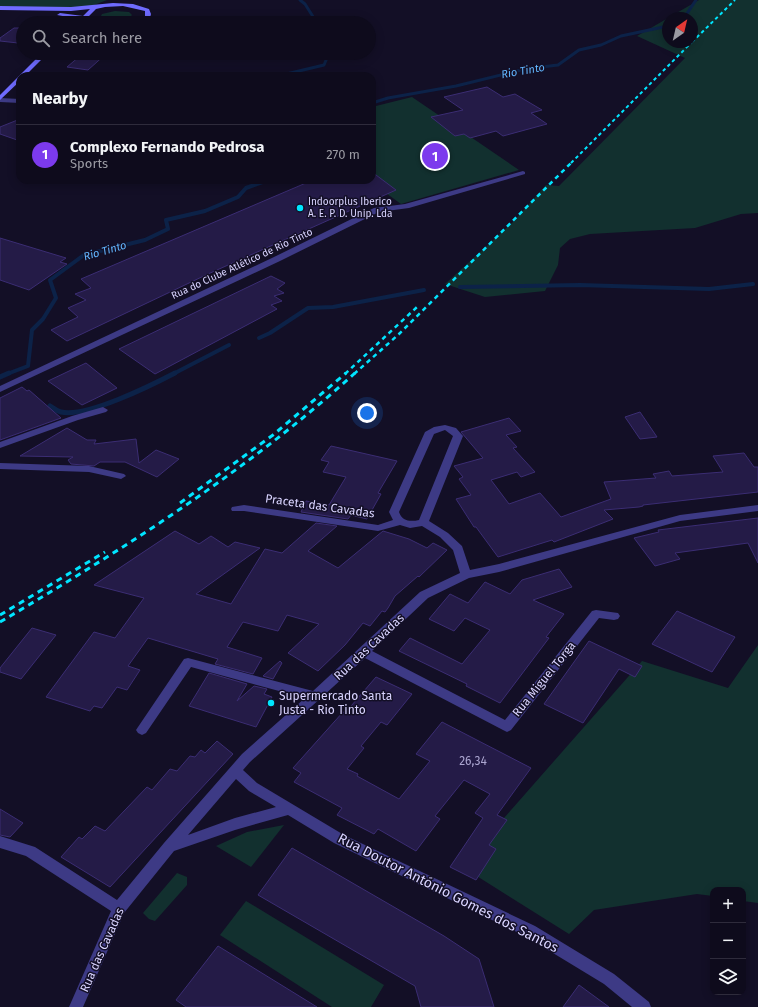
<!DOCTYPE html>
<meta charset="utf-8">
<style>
:root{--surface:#0e0b1c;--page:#171425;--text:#f1f3f6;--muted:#9b9ba3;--line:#2e2b3b;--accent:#7c3aed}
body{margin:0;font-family:"Fira Sans",sans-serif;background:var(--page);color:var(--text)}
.controls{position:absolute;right:12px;bottom:12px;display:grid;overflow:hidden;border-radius:8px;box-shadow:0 2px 10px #0003}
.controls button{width:36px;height:36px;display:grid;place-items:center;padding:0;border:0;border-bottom:1px solid var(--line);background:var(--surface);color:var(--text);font:20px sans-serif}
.compass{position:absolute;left:662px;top:12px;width:36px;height:36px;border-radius:50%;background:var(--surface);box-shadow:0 2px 10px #0003;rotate:34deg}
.you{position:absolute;left:367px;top:413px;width:14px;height:14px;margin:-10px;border:3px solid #fff;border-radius:50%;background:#1a73e8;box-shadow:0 0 0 6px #1a73e833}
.badge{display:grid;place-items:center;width:26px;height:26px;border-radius:50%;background:var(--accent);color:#fff;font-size:13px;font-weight:700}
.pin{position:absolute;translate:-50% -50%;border:2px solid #fff;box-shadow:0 1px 4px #0006}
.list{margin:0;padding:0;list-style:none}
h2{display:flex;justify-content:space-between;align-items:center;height:52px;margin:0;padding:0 16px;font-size:17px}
h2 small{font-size:13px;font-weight:400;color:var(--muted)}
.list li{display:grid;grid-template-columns:26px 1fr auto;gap:12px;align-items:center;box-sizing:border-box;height:60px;padding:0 16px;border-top:1px solid var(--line)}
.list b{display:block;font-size:15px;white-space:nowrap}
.list p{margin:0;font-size:13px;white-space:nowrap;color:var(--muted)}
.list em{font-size:13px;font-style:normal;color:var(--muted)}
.icon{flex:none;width:22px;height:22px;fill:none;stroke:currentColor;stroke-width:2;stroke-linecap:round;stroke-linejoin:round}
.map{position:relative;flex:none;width:758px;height:1007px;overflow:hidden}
.search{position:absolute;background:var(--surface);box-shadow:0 2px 10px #0003;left:16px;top:16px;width:360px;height:44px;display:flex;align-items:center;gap:10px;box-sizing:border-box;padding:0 14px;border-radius:22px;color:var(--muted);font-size:15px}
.panel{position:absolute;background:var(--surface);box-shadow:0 2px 10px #0003;left:16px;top:72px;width:360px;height:112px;border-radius:12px}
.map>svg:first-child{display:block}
</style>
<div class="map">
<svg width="758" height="1007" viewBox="0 0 758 1007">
<rect width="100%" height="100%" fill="#130f26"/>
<g fill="#12302f">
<polygon points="0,0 107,0 89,7 70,8 0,7"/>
<polygon points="699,0 758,0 758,213 741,214 695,228 590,234 570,239 560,248 558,265 545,291 485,297 445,284 513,222 546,185 559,186 685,58 637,36 668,18 668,42 692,42 692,18 668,18"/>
<path d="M115 11 129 12 132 15C126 23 108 24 100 18L102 14Z"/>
<polygon points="412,97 519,170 401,204 368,180 372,180 372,107"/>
<polygon points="758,645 758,903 743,901 743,890 713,890 713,896 697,894 594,910 569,934 472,873 504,818 642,661 728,688"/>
<polygon points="284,825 251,867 216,846 247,832"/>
<polygon points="177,873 187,877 187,885 155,921 149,919 143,913"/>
<polygon points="246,901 384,985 371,1007 332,1007 220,935"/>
</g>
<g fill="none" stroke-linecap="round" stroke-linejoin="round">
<g stroke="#0c2248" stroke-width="3">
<polyline points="300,0 305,4 317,23"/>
<polyline points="684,18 696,0"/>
<polyline points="278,76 324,65 329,53"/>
<polyline points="372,103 388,98 456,86 525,69 558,65 579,50 601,45 621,36 668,26"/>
</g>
<g stroke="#0c2248" stroke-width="4">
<polyline points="460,287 580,285 709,289 753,284"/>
<polyline points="259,338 270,333 308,308 333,307 424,290"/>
<polyline points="7,374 28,366 32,330 43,319 56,298 50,280 84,255 145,240 168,229 166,220 205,211 238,197 246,188 268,180"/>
<polyline points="173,374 229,345"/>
</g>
<g stroke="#0c2248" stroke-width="5">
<polyline points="0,377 9,373"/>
<path d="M50 406C53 408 57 411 61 412 86 418 152 385 175 373"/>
</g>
</g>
<g fill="#241b47" stroke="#3b2d73">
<polygon points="14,28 23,28 23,39 18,43 0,41 0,38"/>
<polygon points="87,53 107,53 88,70 67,67 80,56 83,57"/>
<polygon points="487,87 503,97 515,94 542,110 531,113 547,124 503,136 496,131 470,138 464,134 455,136 431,117 463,110 444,97"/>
<polygon points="20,119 20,141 0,134 0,127"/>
<polygon points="372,172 396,190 208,274 67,341 51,330 78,317 68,308 86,300 75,294 91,288 81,279 313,180 372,180"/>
<polygon points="0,238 66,258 60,262 67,264 29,290 0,280"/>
<polygon points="271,276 285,283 277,289 284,293 274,296 282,301 271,305 277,309 155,374 119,349"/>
<polygon points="86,363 117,388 82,405 48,381"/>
<polygon points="22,387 27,391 29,390 61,418 0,440 0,398"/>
<polygon points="640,412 657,437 640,439 625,417"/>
<polygon points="509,418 521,431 506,435 517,447 513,448 535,472 521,477 517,472 491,480 509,504 540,493 561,517 611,499 604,482 656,478 653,474 669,471 672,476 723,472 713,456 744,453 754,467 758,467 758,492 643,505 643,506 639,507 604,510 613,519 554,542 552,540 498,557 476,527 474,527 456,499 471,495 459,479 463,477 454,466 483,458 461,432"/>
<polygon points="67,428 87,440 96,440 94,444 136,439 139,463 156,450 179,459 157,477 125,462 100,462 94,466 71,464 68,460 73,457 20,456"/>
<polygon points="331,446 397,461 378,493 381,494 367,519 351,515 348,519 301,512 306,501 329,505 346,477 323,472 329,462 321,460"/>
<polygon points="758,518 758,563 748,543 675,553 680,559 655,566 634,538 659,532 658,530"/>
<polygon points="316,523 337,526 308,551 338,568 383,531 409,539 427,548 433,543 447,550 419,577 418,576 395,596 388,608 385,612 382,611 370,626 363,623 345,645 318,671 288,653 319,624 287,615 278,631 243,622 227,647 262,658 253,674 215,664 218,659 148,638 128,666 140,670 127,690 117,687 102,708 94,706 90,711 46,697 94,632 115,638 144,598 94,585 175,531 199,544 211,536 228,547 235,542 260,548 196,594 231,604 265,549 282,553"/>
<polygon points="559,569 572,587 533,600 564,614 546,637 549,638 500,703 466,686 467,684 399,651 410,638 462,664 490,630 465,618 454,631 429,619 450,594 468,603 485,582 510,594 522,580"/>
<polygon points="677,611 735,637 712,672 652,644"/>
<polygon points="32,628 56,635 21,679 0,672 0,668"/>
<polygon points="589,641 642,666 635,677 619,669 583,723 544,704"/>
<polygon points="280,661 282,663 273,679 263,676"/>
<polygon points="209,673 247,684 237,701 254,686 267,689 264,694 272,697 256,727 189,706"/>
<polygon points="376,677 412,694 387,725 381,722 361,746 364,748 347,769 358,774 357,776 399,799 430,761 416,754 442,722 531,768 497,815 507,820 489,845 496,849 476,880 450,867 483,818 475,813 490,794 464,780 435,816 440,819 416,851 378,829 374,834 337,815 342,808 294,782 301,773 293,768 343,712 345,713"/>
<polygon points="217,741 233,754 110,887 61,857 79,837 82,839 95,826 105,831 147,787 152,790 170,769 177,771 190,756 195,757 201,750 205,753"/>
<polygon points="0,809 23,823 10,837 0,835"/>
<polygon points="292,848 444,936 479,959 494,1007 421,1007 415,986 258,895"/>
<polygon points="218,946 317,1007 186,1007 176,1000"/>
<polygon points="579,985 609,1007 563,1007"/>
</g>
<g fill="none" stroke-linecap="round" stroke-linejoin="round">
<g fill="#3d3a85" fill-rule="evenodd">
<polygon points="0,98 20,99 20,103 0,102"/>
<polygon points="523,171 525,172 525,174 409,208 379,212 280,261 0,392 0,386 274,257 374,208 405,204"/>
<polygon points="103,407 108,410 106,412 78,420 0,448 0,442 72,416"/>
<path d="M445 425 456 428 463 436 429 521 448 533 462 546 470 570 499 564 680 515 758 505V511L680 521 499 572 469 578 428 598 372 651 505 720 592 611 596 610 618 613 620 616 618 619 614 620 599 618 511 730 507 732 503 730 365 658 250 762 243 770 257 783 344 835 535 926 614 974 649 1002 651 1007H632L604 984 525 936 334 843 288 815 235 830 174 851 124 913 83 1007H69L111 911 26 856 0 848V836L35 847 117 900 164 843 242 754 305 698 191 667 146 733 142 735 138 733 136 730 138 727 184 659 188 658 313 691 420 592 460 573 453 550 440 537 422 526 410 528 400 525 378 531 244 511H232L231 509 232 507 244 505 378 525 393 520 389 512 425 432 434 427ZM445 430 453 436 419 520C410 522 402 521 399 512L434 434ZM236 779 249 791 276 807 235 818 188 835Z"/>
<polygon points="0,463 89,466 124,474 126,476 121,479 89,472 0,469"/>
</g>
<g fill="#6f6bff" fill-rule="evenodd">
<polygon points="113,3 133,4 149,9 151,14 150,18 140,23 133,23 145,17 145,11 123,6 105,7 96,9 85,20 57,15 60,13 83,16 90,9 71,11 0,10 0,6 71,7"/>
<polygon points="42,53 48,53 25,76 20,76 20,81 0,100 0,95"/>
</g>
<g stroke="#00e5ff" stroke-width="2" stroke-dasharray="3.5 3" stroke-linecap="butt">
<polyline points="692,42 735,0"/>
<polyline points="571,163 692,42"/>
</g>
<g stroke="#00e5ff" stroke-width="2.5" stroke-dasharray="4.5 4" stroke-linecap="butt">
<polyline points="345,374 417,307"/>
<polyline points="354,374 398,335 572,162"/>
</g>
<g stroke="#00e5ff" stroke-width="3" stroke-dasharray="6 5" stroke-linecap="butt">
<polyline points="180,503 273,435 346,373"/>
<polyline points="0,615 105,552"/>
<path d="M0 622C124 549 248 470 355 373"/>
</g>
</g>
<g fill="#00e5ff" stroke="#130f26" stroke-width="1.5">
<circle cx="300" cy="208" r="4"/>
<circle cx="271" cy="703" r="4"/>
</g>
<g text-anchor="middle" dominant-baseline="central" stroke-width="3" stroke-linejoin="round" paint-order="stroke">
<g font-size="10" fill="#d9d4ff" stroke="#130f26" text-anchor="start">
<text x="308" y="202">Indoorplus Iberico<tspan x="308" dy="12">A. E. P. D. Unip. Lda</tspan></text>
</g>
<g font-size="10" fill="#d9d4ff" stroke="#130f26">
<text transform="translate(242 264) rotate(-25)">Rua do Clube Atlético de Rio Tinto</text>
</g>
<g font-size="11" font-style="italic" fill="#62b6ff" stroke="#130f26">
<text transform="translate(523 71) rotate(-10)">Rio Tinto</text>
<text transform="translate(105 251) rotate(-16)">Rio Tinto</text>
</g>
<g font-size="12" fill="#d9d4ff" stroke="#130f26">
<text transform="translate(320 506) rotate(8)">Praceta das Cavadas</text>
<text transform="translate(369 647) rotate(-43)">Rua das Cavadas</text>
<text transform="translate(544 679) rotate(-51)">Rua Miguel Torga</text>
<text transform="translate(102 950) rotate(-66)">Rua das Cavadas</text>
</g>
<g font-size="12" fill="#d9d4ff" stroke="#130f26" text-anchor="start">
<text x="279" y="696">Supermercado Santa<tspan x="279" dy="14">Justa - Rio Tinto</tspan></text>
</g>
<g font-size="12" fill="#aca6d1">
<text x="473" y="761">26,34</text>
</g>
<g font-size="14" fill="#d9d4ff" stroke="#130f26">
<text transform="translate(448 893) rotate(27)">Rua Doutor António Gomes dos Santos</text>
</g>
</g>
</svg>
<div class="controls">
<button>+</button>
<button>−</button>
<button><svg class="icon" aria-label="layers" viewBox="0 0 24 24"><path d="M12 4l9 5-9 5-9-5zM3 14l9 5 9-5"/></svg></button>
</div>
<svg class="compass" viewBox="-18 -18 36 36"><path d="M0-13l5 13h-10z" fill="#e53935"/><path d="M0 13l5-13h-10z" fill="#9b9ba3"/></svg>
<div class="you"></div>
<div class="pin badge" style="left:435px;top:156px">1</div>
<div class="search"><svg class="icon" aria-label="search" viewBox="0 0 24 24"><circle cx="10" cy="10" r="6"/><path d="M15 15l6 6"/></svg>Search here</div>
<section class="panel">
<h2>Nearby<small></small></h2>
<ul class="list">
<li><span class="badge">1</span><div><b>Complexo Fernando Pedrosa</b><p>Sports</p></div><em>270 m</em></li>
</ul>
</section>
</div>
